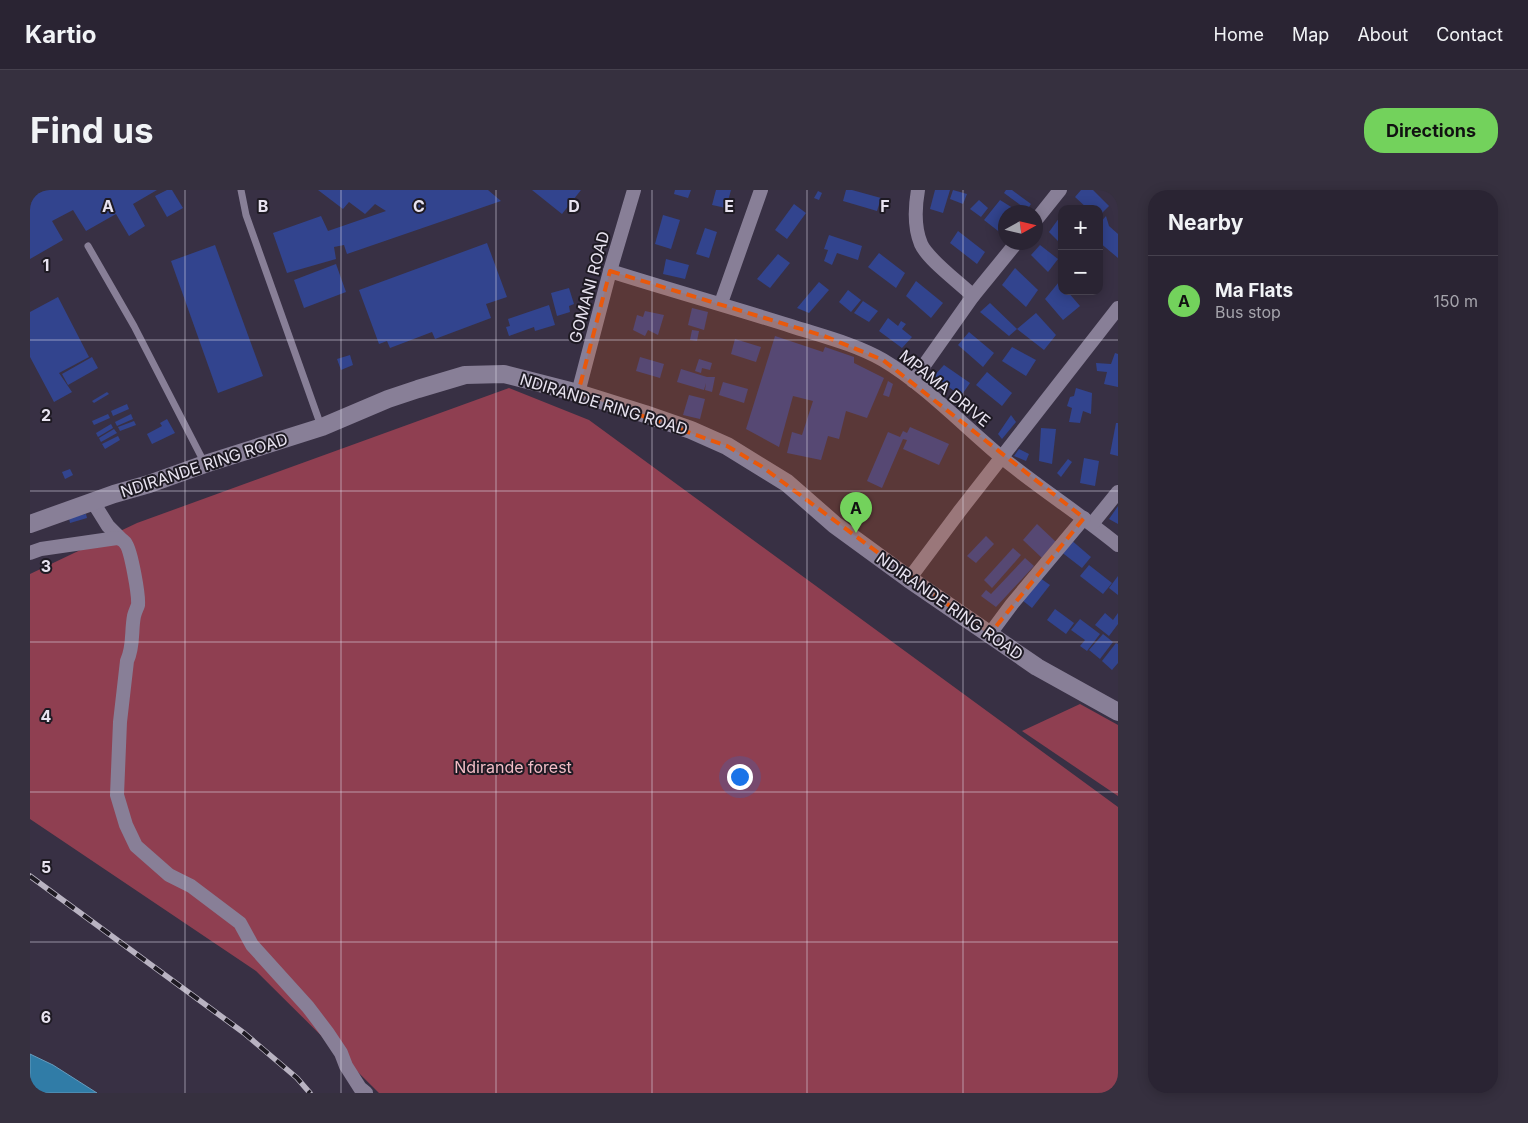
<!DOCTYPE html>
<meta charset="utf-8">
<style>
:root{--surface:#2a2433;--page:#36303f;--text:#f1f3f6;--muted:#a5a4ac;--line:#46414e;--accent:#73d25c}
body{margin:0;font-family:Inter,sans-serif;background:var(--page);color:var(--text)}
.controls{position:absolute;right:15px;top:15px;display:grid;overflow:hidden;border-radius:10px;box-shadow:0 2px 12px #0003}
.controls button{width:45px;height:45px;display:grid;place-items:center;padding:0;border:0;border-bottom:1px solid var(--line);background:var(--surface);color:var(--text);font:25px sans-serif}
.compass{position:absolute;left:968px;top:15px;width:45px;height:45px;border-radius:50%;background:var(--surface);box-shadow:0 2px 12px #0003;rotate:82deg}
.you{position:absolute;left:709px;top:586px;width:18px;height:18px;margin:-12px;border:4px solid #fff;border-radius:50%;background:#1a73e8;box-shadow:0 0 0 8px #1a73e833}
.badge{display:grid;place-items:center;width:32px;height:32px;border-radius:50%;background:var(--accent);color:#111;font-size:16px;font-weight:700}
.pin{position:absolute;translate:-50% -41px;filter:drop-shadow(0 1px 2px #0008)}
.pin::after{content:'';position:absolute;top:26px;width:18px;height:15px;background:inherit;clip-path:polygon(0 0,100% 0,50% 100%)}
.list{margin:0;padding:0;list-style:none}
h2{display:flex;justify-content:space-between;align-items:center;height:65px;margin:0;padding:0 20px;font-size:21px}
h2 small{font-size:16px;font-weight:400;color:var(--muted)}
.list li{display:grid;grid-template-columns:32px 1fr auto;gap:15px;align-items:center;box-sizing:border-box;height:90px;padding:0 20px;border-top:1px solid var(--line)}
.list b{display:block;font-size:19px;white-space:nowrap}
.list p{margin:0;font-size:16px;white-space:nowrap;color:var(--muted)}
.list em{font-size:16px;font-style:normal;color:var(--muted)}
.map{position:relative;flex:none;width:1088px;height:903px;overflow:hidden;border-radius:20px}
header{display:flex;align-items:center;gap:30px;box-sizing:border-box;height:70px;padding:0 25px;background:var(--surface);border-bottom:1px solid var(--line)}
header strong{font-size:24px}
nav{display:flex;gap:28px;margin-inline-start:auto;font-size:18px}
.intro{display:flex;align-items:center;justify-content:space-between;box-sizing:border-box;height:120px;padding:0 30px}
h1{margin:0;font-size:35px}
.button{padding:12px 22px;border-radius:20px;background:var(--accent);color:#111;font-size:18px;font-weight:700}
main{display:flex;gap:30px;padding:0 30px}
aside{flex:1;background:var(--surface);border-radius:20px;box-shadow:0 2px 12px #0003}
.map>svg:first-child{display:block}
</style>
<header>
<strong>Kartio</strong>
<nav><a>Home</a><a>Map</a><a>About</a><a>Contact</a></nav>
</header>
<div class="intro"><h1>Find us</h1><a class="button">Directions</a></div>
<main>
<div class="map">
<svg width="1088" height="903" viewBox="0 0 1088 903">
<rect width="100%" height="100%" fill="#383044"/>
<g fill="#8f3f51">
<polygon points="479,198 559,230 1088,617 1088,903 349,903 226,781 0,629 0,384 107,333"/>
<polygon points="1050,514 1088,535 1088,606 992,541"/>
</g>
<polygon fill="#307ca7" stroke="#679bbd" points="0,864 23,875 67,903 0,903"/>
<g fill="#32448e">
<polygon points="0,0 127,0 103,14 115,36 99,46 86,24 56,41 43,20 22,31 33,50 0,69"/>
<polygon points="137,0 142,0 153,18 137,27 125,6"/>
<polygon points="288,0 458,0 471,11 317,64 314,55 304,57 306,69 257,83 243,43 291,26 298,41 356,21 345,14 335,24 319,12 313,19"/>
<polygon points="502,0 551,0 532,24"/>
<polygon points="645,0 661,0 658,8 644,4"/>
<polygon points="686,0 701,0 696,18 682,15"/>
<polygon points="816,0 822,0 851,8 847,21 813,11"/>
<polygon points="905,0 920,0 913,23 900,19"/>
<polygon points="923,0 937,4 933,14 920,9"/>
<polygon points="976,0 982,0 1001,14 997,20 974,3"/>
<polygon points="1051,0 1063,0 1079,16 1069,26 1069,19 1058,19 1045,7"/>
<polygon points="788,1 792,3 789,10 784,8"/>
<polygon points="949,10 958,18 951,27 940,19"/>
<polygon points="970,10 989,22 976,22 976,38 972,44 954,30"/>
<polygon points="764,14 776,23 757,49 745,40"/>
<polygon points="1032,24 1032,55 1019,42"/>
<polygon points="633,25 650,30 641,59 625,54"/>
<polygon points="1076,26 1079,36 1088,44 1088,68 1069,52 1069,34"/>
<polygon points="675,38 687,42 679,68 666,64"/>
<polygon points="928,41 955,62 947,74 920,53"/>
<polygon points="799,45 832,56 828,70 807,63 802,75 794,71 798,60 794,59"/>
<polygon points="457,53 477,107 456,114 461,128 405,149 402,142 360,158 357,151 349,154 329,100"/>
<polygon points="185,55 233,186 188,203 141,71"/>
<polygon points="1010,55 1028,69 1018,82 1001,65"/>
<polygon points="849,63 875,83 866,98 838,77"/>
<polygon points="748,64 760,73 740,98 727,89"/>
<polygon points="636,69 659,75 655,89 633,84"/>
<polygon points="306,74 316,102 274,118 264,90"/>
<polygon points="985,78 1008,100 996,117 972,95"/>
<polygon points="886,91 913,113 901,128 876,106"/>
<polygon points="789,92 799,100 779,123 767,118"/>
<polygon points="1029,92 1032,95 1032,101 1037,101 1050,116 1033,130 1015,109"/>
<polygon points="539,98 544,114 539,116 540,122 527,126 521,103"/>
<polygon points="818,100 831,110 821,122 809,112"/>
<polygon points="28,107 59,167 29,183 42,202 24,212 0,167 0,122"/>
<polygon points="833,111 848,121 839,132 824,123"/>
<polygon points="960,113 987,139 979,146 950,122"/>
<polygon points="519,115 525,135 505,141 504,137 479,146 476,137 480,136 478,129"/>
<polygon points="662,118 678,122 674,140 658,135"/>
<polygon points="615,121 634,125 628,145 618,140 615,146 603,140 607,125 613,127"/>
<polygon points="1006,123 1026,145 1014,160 987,139"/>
<polygon points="858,128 868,136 871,131 876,134 872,139 882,147 872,158 849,141"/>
<polygon points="662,140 669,141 667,151 660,150"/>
<polygon points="939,142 964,163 953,177 928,155"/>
<polygon points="745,146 793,162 795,157 824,167 824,173 854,188 837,228 816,221 809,249 798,246 791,270 757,263 762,242 772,245 783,211 763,206 749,257 716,239"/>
<polygon points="705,149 731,157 726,172 701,164"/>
<polygon points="982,157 1006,170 996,186 972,171"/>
<polygon points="1085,163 1088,164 1088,197 1074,194 1077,182 1067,181 1066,173 1081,174"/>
<polygon points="320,165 323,175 311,180 307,169"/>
<polygon points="62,167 68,178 38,195 32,184"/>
<polygon points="610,167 634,174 630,188 606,181"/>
<polygon points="669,169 682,173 680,180 672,178 671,183 665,181"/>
<polygon points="914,175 940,193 931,206 904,186"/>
<polygon points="651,179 677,187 685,187 682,202 675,200 676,193 674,200 647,192"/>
<polygon points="957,182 982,203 972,216 946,195"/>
<polygon points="858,191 863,194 859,207 853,205"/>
<polygon points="693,192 718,199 714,213 689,205"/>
<polygon points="1046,198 1062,203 1061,224 1053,221 1050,233 1039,232 1042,218 1037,216 1040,207 1044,206"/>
<polygon points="77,202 79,204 64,213 62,211"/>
<polygon points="659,205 675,209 670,229 653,225"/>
<polygon points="97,214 99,219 83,226 81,221"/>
<polygon points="78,224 80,228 64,235 62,231"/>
<polygon points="101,224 103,229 87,236 85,232"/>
<polygon points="981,225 986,232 972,249 968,244"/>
<polygon points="137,229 145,243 122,254 117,244 132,236 130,233"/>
<polygon points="104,231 106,235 90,241 88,237"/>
<polygon points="1086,233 1088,233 1088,266 1080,264"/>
<polygon points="81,234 83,238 68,247 66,243"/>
<polygon points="880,237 919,254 909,275 873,259 877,250 873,249 852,298 837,291 858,242 870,247 873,241 877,243"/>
<polygon points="1011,238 1026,239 1022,274 1009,271"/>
<polygon points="84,239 87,243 71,252 69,248"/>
<polygon points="88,246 90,250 75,259 72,254"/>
<polygon points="989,259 999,264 996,271 984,266"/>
<polygon points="1054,268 1069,271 1065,296 1050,293"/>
<polygon points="1038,269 1042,272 1031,287 1027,283"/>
<polygon points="40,279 43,285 35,289 32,282"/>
<polygon points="1088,316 1088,334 1079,329"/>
<polygon points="56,324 57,328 40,333 39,328"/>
<polygon points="1007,334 1026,352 1012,368 993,350"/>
<polygon points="956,346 964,354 946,373 937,366"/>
<polygon points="1040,349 1061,367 1052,378 1030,361"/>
<polygon points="983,358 991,365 962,398 954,390"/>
<polygon points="995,368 1004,376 966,417 951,406 956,400 961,404"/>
<polygon points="1059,375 1082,393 1073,404 1050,386"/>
<polygon points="1088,386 1088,405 1079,398"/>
<polygon points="1010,388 1020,395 1002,418 992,410"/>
<polygon points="1025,419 1044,433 1036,444 1017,430"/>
<polygon points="1075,423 1083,430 1088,423 1088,434 1079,446 1065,435"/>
<polygon points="1050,429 1070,444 1057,461 1050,456 1055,450 1041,440"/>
<polygon points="1073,444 1083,452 1070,469 1059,460"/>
<polygon points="1086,453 1088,454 1088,473 1082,480 1072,471"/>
</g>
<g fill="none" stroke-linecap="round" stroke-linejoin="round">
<g stroke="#887f97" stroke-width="7">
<polyline points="211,0 216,25 291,236"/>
<polyline points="58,56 104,136 175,274"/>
</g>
<g stroke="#887f97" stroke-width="14">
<path d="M888 0C885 17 884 37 891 54 898 70 930 93 943 106"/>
<polyline points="1006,30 1030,0"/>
<path d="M580 81C640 100 701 117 761 136 792 146 825 154 853 170 895 195 933 235 970 266 1008 297 1050 324 1088 355"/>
<polyline points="691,113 731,0"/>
<polyline points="883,191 943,106 987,52"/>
<polyline points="548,203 580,81 604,0"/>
<polyline points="63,312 78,336 91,349"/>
<polyline points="1062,334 1088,302"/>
<path d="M0 363 11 359 87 348C91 349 94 350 96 354 101 361 109 405 108 415 107 418 105 422 104 426 101 441 104 456 97 471L90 532 87 605 96 635 106 656 139 685 161 696 210 733 222 755 278 817 297 842 311 863 316 876 330 898 336 903"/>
<polyline points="879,389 929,322 1088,118"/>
<polyline points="959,445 982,414 1054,328"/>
</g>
<polyline stroke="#887f97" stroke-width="18" points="0,334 84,304 119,294 175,274 292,237 358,209 388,199 435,185 474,184 548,203 615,224 661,240 697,256 757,293 805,335 879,389 1007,477 1088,522"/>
<defs>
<polyline id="rail" points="0,686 214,843 267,888 280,903"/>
</defs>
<use href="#rail" stroke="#b9b3c2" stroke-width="5.5"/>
<use href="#rail" stroke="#1e1a23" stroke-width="4" stroke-dasharray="11" stroke-linecap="butt"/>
</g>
<path fill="#e8590c" fill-opacity="0.2" stroke="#e8590c" stroke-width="4" stroke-dasharray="10 6" stroke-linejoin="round" d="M580 81 794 146 853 170 1054 328 959 445 731 276 697 256 548 203Z"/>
<path fill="none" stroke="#e8e3f0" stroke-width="1" stroke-opacity="0.55" d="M155 0V903M311 0V903M466 0V903M622 0V903M777 0V903M933 0V903M0 150H1088M0 301H1088M0 452H1088M0 602H1088M0 752H1088"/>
<g text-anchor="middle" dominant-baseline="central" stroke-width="4" stroke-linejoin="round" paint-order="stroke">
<g font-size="16" fill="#e8e3f0" stroke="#1e1a23">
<text transform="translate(559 97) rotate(-75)">GOMANI ROAD</text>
<text transform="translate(915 198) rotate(39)">MPAMA DRIVE</text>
<text transform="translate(574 214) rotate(17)">NDIRANDE RING ROAD</text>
<text transform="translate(174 275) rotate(-18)">NDIRANDE RING ROAD</text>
<text transform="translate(920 416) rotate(35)">NDIRANDE RING ROAD</text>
</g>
<g font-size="16" fill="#f3bec7" stroke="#1e1a23">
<text x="483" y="577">Ndirande forest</text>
</g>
</g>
<g font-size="16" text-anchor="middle" font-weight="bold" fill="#e8e3f0" stroke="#1e1a23" stroke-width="4" stroke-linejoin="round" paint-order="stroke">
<text x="78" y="22">A</text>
<text x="233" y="22">B</text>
<text x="389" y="22">C</text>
<text x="544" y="22">D</text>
<text x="699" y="22">E</text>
<text x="855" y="22">F</text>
<text x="16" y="81">1</text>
<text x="16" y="231">2</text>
<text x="16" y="382">3</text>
<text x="16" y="532">4</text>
<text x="16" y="683">5</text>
<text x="16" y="833">6</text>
</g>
</svg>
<div class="controls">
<button>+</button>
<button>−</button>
</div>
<svg class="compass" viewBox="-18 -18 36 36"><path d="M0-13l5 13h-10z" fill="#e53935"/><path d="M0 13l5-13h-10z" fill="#a5a4ac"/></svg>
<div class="you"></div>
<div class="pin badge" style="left:826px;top:343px">A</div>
</div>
<aside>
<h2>Nearby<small></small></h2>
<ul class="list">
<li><span class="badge">A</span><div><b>Ma Flats</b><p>Bus stop</p></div><em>150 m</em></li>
</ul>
</aside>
</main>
